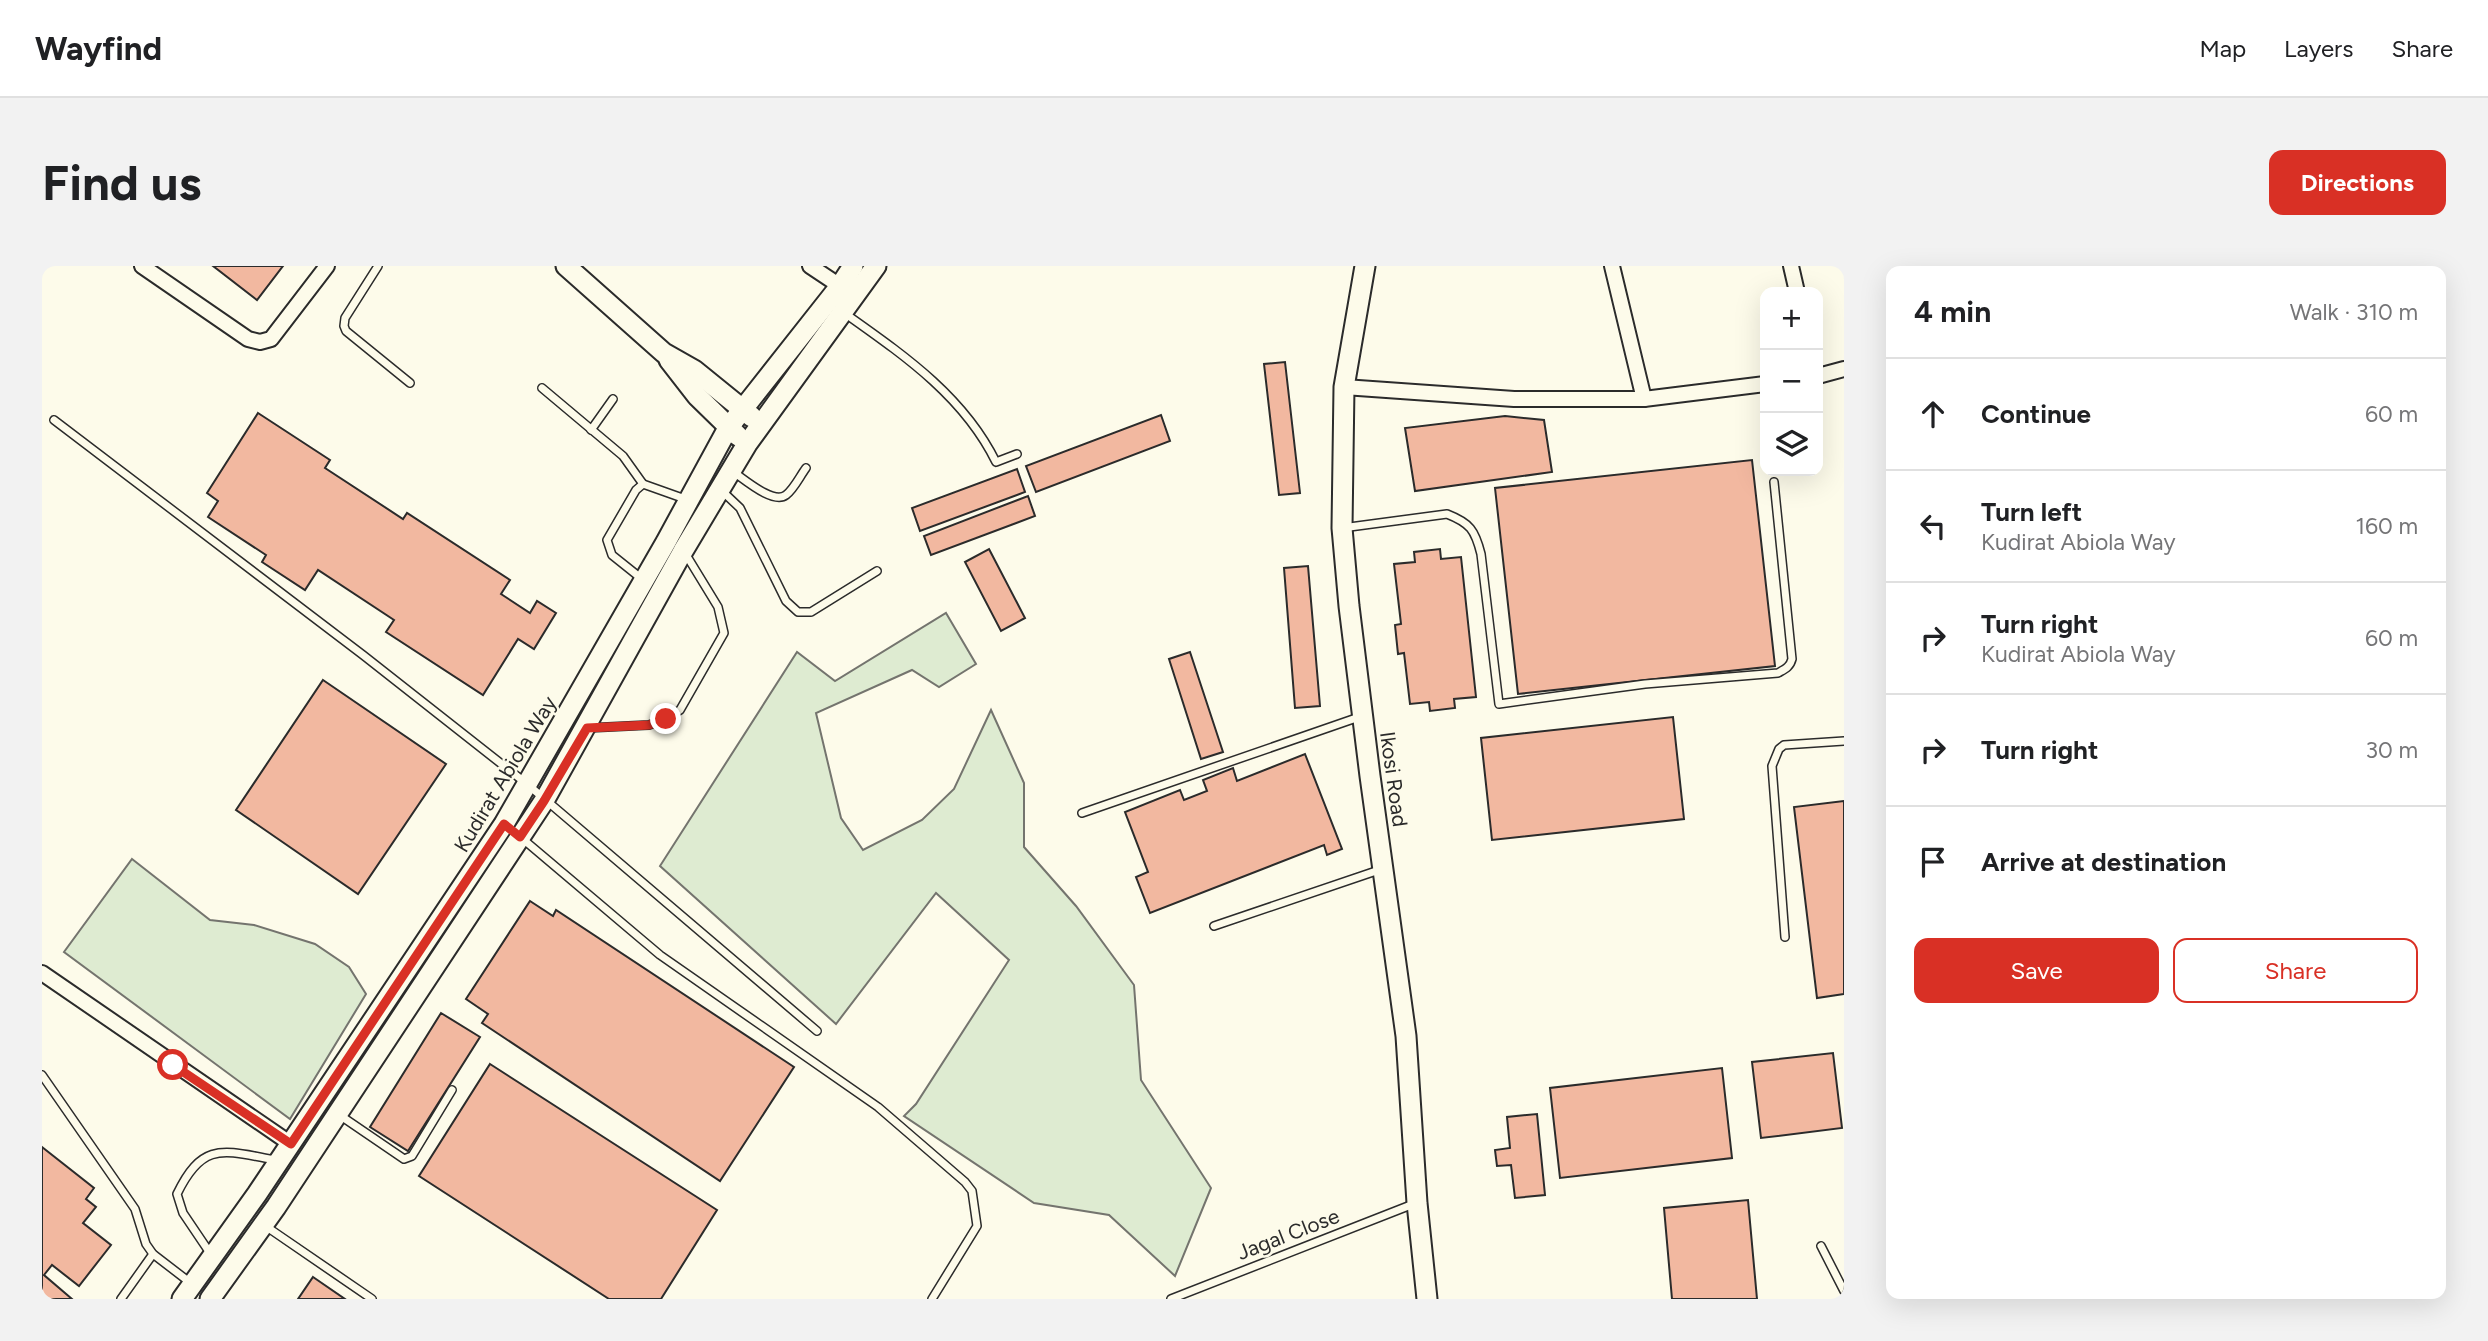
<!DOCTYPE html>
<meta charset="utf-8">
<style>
:root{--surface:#fff;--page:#f2f2f2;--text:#202124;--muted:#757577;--line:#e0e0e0;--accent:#d93025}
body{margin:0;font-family:Figtree,sans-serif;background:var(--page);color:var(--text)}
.controls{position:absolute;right:21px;top:21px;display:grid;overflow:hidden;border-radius:14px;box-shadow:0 7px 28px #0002}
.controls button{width:63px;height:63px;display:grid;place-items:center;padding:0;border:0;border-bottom:2px solid var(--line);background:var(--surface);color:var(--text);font:35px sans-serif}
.stop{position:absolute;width:21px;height:21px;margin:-16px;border:5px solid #d93025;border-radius:50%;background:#fff}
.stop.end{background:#d93025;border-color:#fff;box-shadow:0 2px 7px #0008}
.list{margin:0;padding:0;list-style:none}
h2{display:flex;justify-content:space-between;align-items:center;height:91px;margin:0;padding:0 28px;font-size:30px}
h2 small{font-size:23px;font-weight:400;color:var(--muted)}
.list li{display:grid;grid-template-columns:46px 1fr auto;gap:21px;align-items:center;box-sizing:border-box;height:112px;padding:0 28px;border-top:2px solid var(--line)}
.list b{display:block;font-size:26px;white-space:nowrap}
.list p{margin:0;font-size:23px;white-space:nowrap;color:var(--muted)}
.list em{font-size:23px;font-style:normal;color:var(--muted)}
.actions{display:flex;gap:14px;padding:21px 28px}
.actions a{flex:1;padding:16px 0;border:2px solid var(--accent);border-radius:14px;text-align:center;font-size:24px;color:var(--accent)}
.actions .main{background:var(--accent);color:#fff}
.icon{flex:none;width:38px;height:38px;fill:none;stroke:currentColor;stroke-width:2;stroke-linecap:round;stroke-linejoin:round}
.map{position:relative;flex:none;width:1802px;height:1033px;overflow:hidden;border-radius:14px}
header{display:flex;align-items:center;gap:42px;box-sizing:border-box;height:98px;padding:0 35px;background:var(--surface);border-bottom:2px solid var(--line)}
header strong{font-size:33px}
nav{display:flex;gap:38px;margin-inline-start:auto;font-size:24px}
.intro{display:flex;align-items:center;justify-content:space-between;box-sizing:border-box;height:168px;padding:0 42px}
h1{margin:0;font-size:49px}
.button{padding:18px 32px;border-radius:14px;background:var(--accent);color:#fff;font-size:24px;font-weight:700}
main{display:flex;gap:42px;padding:0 42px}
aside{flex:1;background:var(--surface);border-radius:14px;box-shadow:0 7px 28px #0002}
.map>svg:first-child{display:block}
</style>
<header>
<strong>Wayfind</strong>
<nav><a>Map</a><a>Layers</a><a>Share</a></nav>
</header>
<div class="intro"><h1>Find us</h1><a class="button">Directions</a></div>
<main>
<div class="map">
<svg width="1802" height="1033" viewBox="0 0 1802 1033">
<rect width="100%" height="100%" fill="#fdfbea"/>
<g fill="#deebd1" stroke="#74746e" stroke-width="2">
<polygon points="904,347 934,398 897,421 870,404 774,447 799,552 821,584 880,554 912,523 949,444 982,517 982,581 1034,640 1092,719 1099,814 1169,922 1133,1010 1067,949 992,937 862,850 874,838 967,694 894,627 794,758 618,600 755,386 793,415"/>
<polygon points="90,593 168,654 212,659 273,678 307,701 324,728 248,853 22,686"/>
</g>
<g fill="#f2b8a0" stroke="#2b2b2b" stroke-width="2">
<polygon points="171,0 241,0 215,34"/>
<polygon points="1243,96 1258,227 1237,229 1222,98"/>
<polygon points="216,147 288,194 283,202 361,253 365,247 468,314 459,328 488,347 495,335 514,347 492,383 476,373 441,429 344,366 352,354 276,304 263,324 220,296 224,289 166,251 176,235 165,227"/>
<polygon points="1119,149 1128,175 994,226 984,200"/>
<polygon points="1463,150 1502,154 1510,206 1373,225 1363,162"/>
<polygon points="1710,194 1733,400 1476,428 1453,222"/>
<polygon points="975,203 983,226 878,265 870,242"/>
<polygon points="986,230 993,250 889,289 882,270"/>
<polygon points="947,283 983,352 959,365 923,296"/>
<polygon points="1398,283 1399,293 1419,291 1434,431 1412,433 1413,442 1388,445 1387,436 1368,438 1362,387 1356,388 1353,359 1359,358 1352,298 1373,296 1372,286"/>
<polygon points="1266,300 1278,440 1253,442 1242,302"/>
<polygon points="1148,386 1181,486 1159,493 1127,393"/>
<polygon points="281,414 404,498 316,628 194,544"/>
<polygon points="1631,451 1642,553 1450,574 1439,472"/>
<polygon points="1263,488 1300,583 1285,589 1282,579 1108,647 1094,611 1106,606 1083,546 1138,524 1142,534 1165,525 1161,514 1191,502 1195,515"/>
<polygon points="1802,535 1802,728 1775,732 1752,541"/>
<polygon points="488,635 511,650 514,644 752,801 678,915 440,757 446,748 424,733"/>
<polygon points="399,747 438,771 366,885 328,861"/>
<polygon points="1791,787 1800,862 1719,872 1710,796"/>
<polygon points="448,798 675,944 619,1033 567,1033 377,910"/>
<polygon points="1680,802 1690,892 1518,912 1508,822"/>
<polygon points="1495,848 1503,929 1473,932 1469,899 1455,900 1453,884 1468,882 1465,851"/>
<polygon points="0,881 52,922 44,933 54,941 41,957 69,979 37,1020 10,999 2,1009 30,1033 0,1033"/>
<polygon points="1706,934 1715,1033 1630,1033 1622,942"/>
<polygon points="271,1011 303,1033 256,1033"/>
</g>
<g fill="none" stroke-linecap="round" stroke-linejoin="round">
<defs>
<g id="lane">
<polyline points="336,0 303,52 302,60 304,65 368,117"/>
<path d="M801 46C860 88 921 129 954 196L975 188"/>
<polyline points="500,122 581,190 601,218"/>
<polyline points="12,154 321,389 485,518 775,765"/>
<polyline points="549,164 571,133"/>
<path d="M690 205C701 212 731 239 744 229 752 223 758 210 764 202"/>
<polyline points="679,224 698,242 744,335 756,346 769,346 835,305"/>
<path d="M1300 262 1405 248C1428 257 1433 264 1439 288L1457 438 1603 418 1736 407C1743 403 1748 401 1750 393L1732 216"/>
<polyline points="600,313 570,289 565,274 594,224 601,218 646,234"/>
<polyline points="545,462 607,459 624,453 638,444 682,367 676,341 643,287"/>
<polyline points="1040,547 1320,450"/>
<polyline points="463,558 618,689 836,841 923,916 930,925 935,960 890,1033"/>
<polyline points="1172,660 1340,603"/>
<polyline points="1743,671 1730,500 1737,483 1742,479 1802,475"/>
<polyline points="0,809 93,943 104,978 111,988 150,1018"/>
<polyline points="296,848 362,893 370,890 410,824"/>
<polyline points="222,959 330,1033"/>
<polyline points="1779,980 1802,1025"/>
<path d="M170 990 141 947 135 928C161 874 182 885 234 894"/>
<polyline points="79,1033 111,988"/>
<polyline points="1129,1033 1374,937"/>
</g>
<g id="street">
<polyline points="100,0 206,73 218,76 229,73 285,0"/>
<polyline points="768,0 798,20"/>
<polyline points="1570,0 1602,133"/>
<polyline points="1749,0 1755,26"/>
<polyline points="1776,110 1802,103"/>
<polyline points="1302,121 1472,133 1602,133 1723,118"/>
<polyline points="0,707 249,878"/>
</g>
<g id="secondary">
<polyline points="524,0 622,87 652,104 710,151"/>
<polyline points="1323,0 1302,121 1300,262 1307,340 1328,510 1364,770 1375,937 1385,1033"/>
<polyline points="627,94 655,130 696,170"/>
<polyline points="140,1033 215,928 462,558 624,276 686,162 798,20 811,0"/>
<polyline points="168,1033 234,941 502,535 641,285 705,178 834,0"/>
</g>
</defs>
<use href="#lane" stroke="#2b2b2b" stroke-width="10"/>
<use href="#street" stroke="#2b2b2b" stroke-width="18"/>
<use href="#secondary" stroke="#2b2b2b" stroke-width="23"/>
<use href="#lane" stroke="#fdfbea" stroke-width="7"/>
<use href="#street" stroke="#fdfbea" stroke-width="14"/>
<use href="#secondary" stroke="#fdfbea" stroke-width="19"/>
</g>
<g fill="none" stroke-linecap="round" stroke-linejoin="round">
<polyline stroke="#d93025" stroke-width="9" points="131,799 249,878 462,558 478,571 502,535 545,462 607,459 624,453"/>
</g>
<g text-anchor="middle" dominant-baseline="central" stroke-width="5" stroke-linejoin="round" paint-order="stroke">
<g font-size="21" fill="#2b2b2b" stroke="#fdfbea">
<text transform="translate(463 508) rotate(-59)">Kudirat Abiola Way</text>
<text transform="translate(1352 513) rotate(82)">Ikosi Road</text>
<text transform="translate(1246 968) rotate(-21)">Jagal Close</text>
</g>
</g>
</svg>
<div class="controls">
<button>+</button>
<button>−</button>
<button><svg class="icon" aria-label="layers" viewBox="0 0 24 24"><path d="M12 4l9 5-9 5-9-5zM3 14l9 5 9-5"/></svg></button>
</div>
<div class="stop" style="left:131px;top:799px"></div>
<div class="stop end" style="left:624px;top:453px"></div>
</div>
<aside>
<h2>4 min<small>Walk · 310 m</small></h2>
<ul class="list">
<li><svg class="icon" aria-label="ahead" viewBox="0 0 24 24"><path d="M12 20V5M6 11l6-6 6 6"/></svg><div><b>Continue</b></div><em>60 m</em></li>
<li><svg class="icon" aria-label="left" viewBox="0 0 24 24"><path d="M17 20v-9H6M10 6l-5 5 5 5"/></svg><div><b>Turn left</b><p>Kudirat Abiola Way</p></div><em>160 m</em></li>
<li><svg class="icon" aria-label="right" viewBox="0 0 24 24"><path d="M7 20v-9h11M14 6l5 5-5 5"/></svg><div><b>Turn right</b><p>Kudirat Abiola Way</p></div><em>60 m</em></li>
<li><svg class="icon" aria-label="right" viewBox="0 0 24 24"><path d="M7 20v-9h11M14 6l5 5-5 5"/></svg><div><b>Turn right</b></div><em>30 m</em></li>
<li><svg class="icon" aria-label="arrive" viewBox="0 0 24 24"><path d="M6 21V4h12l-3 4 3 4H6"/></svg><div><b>Arrive at destination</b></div></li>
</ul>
<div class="actions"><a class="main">Save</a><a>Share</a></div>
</aside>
</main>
